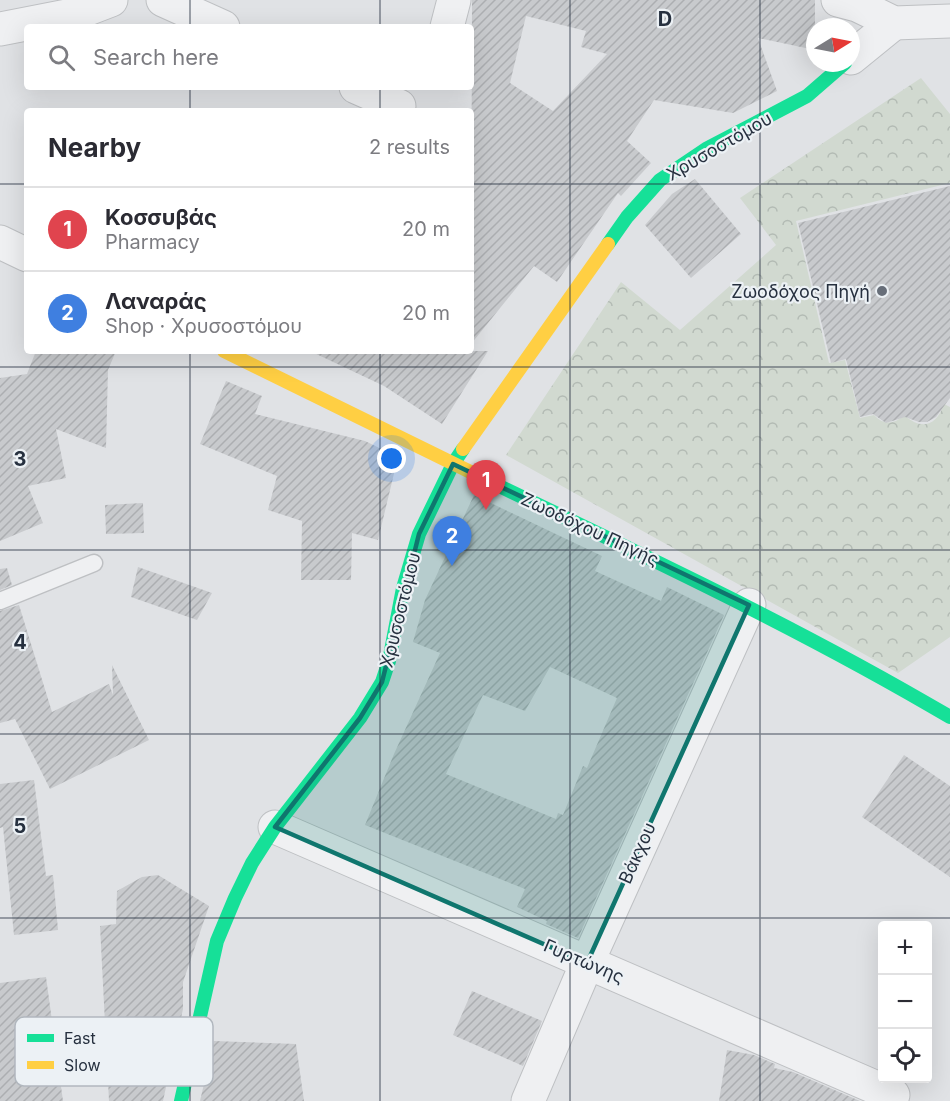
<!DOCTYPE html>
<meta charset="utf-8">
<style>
:root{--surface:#fff;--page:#f2f2f3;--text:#2b2b33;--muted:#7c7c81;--line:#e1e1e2;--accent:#db2777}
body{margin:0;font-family:Inter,sans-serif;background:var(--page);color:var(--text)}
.controls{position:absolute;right:18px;bottom:18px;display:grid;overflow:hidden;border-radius:6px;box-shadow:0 6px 24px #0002}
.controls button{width:54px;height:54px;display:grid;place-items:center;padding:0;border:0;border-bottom:2px solid var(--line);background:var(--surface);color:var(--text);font:30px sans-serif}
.compass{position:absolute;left:806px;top:18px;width:54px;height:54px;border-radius:50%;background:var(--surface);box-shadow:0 6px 24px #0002;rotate:80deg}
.you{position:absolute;left:392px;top:459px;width:21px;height:21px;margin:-15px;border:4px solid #fff;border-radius:50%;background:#1a73e8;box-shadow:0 0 0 9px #1a73e833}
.badge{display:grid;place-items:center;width:39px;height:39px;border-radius:50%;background:var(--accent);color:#fff;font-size:20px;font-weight:700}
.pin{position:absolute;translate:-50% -50px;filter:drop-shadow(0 2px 3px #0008)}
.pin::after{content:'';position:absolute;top:32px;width:21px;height:18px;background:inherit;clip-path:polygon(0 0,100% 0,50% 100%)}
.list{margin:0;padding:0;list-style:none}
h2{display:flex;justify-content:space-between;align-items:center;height:78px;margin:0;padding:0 24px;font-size:26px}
h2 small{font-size:20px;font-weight:400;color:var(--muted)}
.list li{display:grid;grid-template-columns:39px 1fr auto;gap:18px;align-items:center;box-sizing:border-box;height:84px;padding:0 24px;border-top:2px solid var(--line)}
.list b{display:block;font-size:22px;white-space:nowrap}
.list p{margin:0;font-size:20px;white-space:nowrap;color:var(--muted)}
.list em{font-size:20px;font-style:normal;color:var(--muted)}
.icon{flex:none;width:33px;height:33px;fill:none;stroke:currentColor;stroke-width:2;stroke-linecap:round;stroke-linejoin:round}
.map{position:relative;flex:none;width:950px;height:1101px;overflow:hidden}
.search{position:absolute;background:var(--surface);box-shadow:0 6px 24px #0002;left:24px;top:24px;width:450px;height:66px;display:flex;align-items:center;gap:15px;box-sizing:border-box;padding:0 21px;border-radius:6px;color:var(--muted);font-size:22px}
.panel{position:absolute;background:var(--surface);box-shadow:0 6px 24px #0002;left:24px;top:108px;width:450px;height:246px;border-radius:6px}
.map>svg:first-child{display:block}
</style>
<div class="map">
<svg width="950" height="1101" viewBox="0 0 950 1101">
<defs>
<pattern id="park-crowns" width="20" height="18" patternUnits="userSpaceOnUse" patternTransform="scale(1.5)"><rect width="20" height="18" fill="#d1d9d0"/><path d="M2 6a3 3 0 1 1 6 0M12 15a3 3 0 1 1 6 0" fill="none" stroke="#b3bbb4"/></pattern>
<pattern id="building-hatch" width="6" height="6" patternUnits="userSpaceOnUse" patternTransform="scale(1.5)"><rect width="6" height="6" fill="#c8cacd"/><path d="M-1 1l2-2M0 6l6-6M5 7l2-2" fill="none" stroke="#acaeb1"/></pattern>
</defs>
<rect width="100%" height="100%" fill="#e0e2e5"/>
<path fill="url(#park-crowns)" d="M921 78 950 114V183L796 221 829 363 845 360 860 418 874 415C883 425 894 425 904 415 921 430 936 427 944 404L950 407V637L898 673 506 455 621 282 680 330 776 245 740 198Z"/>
<g fill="url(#building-hatch)" fill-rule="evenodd">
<path d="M472 0H815V50L758 38 777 91 733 113 654 100 627 141 651 163 621 196 618 193 557 282 534 266 471 344ZM526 16 586 31 581 47 607 54 553 111 510 83Z"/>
<polygon points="695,179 741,234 691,278 645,225 672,194"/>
<polygon points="950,186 950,398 936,417 927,422 919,422 905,417 886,423 873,414 860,417 846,359 831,363 798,223"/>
<polygon points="36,351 116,351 108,370 106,448 56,429 66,478 28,486 43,523 0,541 0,378 27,374"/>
<polygon points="310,351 488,351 442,424 384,386"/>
<polygon points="226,381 262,396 255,414 365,441 398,457 378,540 352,533 351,580 301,580 302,521 268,510 277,476 200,444"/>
<path d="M474 495 602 556 595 571 661 601 667 587 724 615 578 938 546 924 547 921 517 907 525 889 365 825 394 754 440 653 413 642 425 600ZM550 667 617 698 587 768 583 766 563 815 558 813 556 819 446 774 483 695 525 711Z"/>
<polygon points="143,503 144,533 106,534 105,505"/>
<polygon points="138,567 212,593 197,620 131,597"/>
<polygon points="7,568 12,585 0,590 0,569"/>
<polygon points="19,605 52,712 109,684 113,695 112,665 149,740 50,789 15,719 0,723 0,611"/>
<polygon points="904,755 950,786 950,877 862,817"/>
<polygon points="34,780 46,876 53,875 58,930 14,935 3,827 0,828 0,784"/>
<polygon points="158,875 209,906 183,982 183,1009 163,1101 109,1101 100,926 116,924 117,891 142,877"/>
<polygon points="46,977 63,1101 0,1101 0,983"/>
<polygon points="472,991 542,1021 523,1066 453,1035"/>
<polygon points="214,1041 296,1044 304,1101 200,1101"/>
<polygon points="727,1050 754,1055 775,1064 774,1068 793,1072 860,1101 719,1101"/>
</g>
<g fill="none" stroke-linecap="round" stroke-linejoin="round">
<defs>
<polyline id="lane" points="0,601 94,563"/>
<g id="street">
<polyline points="163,0 223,27"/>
<polyline points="838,0 857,5 894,23 950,21"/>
<polyline points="447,27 454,0"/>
<polyline points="0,29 72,15 111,0"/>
<polyline points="851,58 894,23"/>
<polyline points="356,87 399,106"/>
<polyline points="0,242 27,255"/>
<polyline points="275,827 893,1095"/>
<polyline points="528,1101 587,963 749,605"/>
</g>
</defs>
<use href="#lane" stroke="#bec0c3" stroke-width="19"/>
<use href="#street" stroke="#bec0c3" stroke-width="35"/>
<use href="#lane" stroke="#eff0f2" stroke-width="16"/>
<use href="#street" stroke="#eff0f2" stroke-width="33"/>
<g stroke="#16e098" stroke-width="14">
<polyline points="608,244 627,217 660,180 706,149 807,96 845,63"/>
<path d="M495 484C649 558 803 630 950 717"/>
<polyline points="181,1101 217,941 235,898 252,863 275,827 360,718 382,682 389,661 403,588 419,534 453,464 463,449"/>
</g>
<g stroke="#ffcf43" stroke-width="14">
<polyline points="224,351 495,484"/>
<polyline points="463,449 608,244"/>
</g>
</g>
<path fill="#0f766e" fill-opacity="0.2" stroke="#0f766e" stroke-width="4.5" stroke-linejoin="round" d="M453 464 749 605 587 963 275 827 360 718 382 682 419 534Z"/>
<path fill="none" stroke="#26303f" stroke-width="1.5" stroke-opacity="0.55" d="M190 0V27M380 0V27M570 0V1101M760 0V1101M190 87V111M380 87V111M0 184H27M471 184H950M190 351V1101M380 351V1101M0 367H950M0 550H950M0 734H950M0 918H950"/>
<circle fill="#676e79" stroke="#ecf1f5" stroke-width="2" cx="882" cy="291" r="6"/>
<g text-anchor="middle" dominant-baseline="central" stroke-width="4.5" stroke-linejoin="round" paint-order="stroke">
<g font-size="18" fill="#26303f" stroke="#ecf1f5">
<text transform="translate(719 146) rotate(-30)">Χρυσοστόμου</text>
<text transform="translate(590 529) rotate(25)">Ζωοδόχου Πηγής</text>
<text transform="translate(400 610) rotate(-76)">Χρυσοστόμου</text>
<text transform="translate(637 853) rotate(-66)">Βάκχου</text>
<text transform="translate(584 961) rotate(23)">Γυρτώνης</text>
</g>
<g font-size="18" fill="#26303f" stroke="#ecf1f5" text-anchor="end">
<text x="870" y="291">Ζωοδόχος Πηγή</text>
</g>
</g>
<rect x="15" y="1017" width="198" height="69" rx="9" fill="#ecf1f5" stroke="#b1b7be" stroke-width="1.5"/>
<rect x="27" y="1034" width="27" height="8" fill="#16e098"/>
<rect x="27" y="1061" width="27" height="8" fill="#ffcf43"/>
<g font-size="16" fill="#26303f">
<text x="64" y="1044">Fast</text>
<text x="64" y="1071">Slow</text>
</g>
<g font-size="20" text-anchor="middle" font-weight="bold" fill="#26303f" stroke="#ecf1f5" stroke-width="4.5" stroke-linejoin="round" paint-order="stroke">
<text x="665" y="26">D</text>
<text x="20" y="466">3</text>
<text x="20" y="649">4</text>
<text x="20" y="833">5</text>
</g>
</svg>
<div class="controls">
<button>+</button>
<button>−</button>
<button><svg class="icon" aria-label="locate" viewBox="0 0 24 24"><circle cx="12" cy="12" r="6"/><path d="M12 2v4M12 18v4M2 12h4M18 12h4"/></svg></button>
</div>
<svg class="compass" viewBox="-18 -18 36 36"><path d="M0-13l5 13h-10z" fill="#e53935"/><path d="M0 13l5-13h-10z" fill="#7c7c81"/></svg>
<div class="you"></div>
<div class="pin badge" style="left:486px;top:510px;background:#e0444e">1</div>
<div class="pin badge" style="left:452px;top:566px;background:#3f7fe0">2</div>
<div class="search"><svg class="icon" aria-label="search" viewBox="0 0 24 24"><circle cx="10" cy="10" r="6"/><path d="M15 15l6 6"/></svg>Search here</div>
<section class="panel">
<h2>Nearby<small>2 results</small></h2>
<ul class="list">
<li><span class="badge" style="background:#e0444e">1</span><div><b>Κοσσυβάς</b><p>Pharmacy</p></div><em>20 m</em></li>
<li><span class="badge" style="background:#3f7fe0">2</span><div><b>Λαναράς</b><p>Shop · Χρυσοστόμου</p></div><em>20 m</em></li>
</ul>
</section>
</div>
